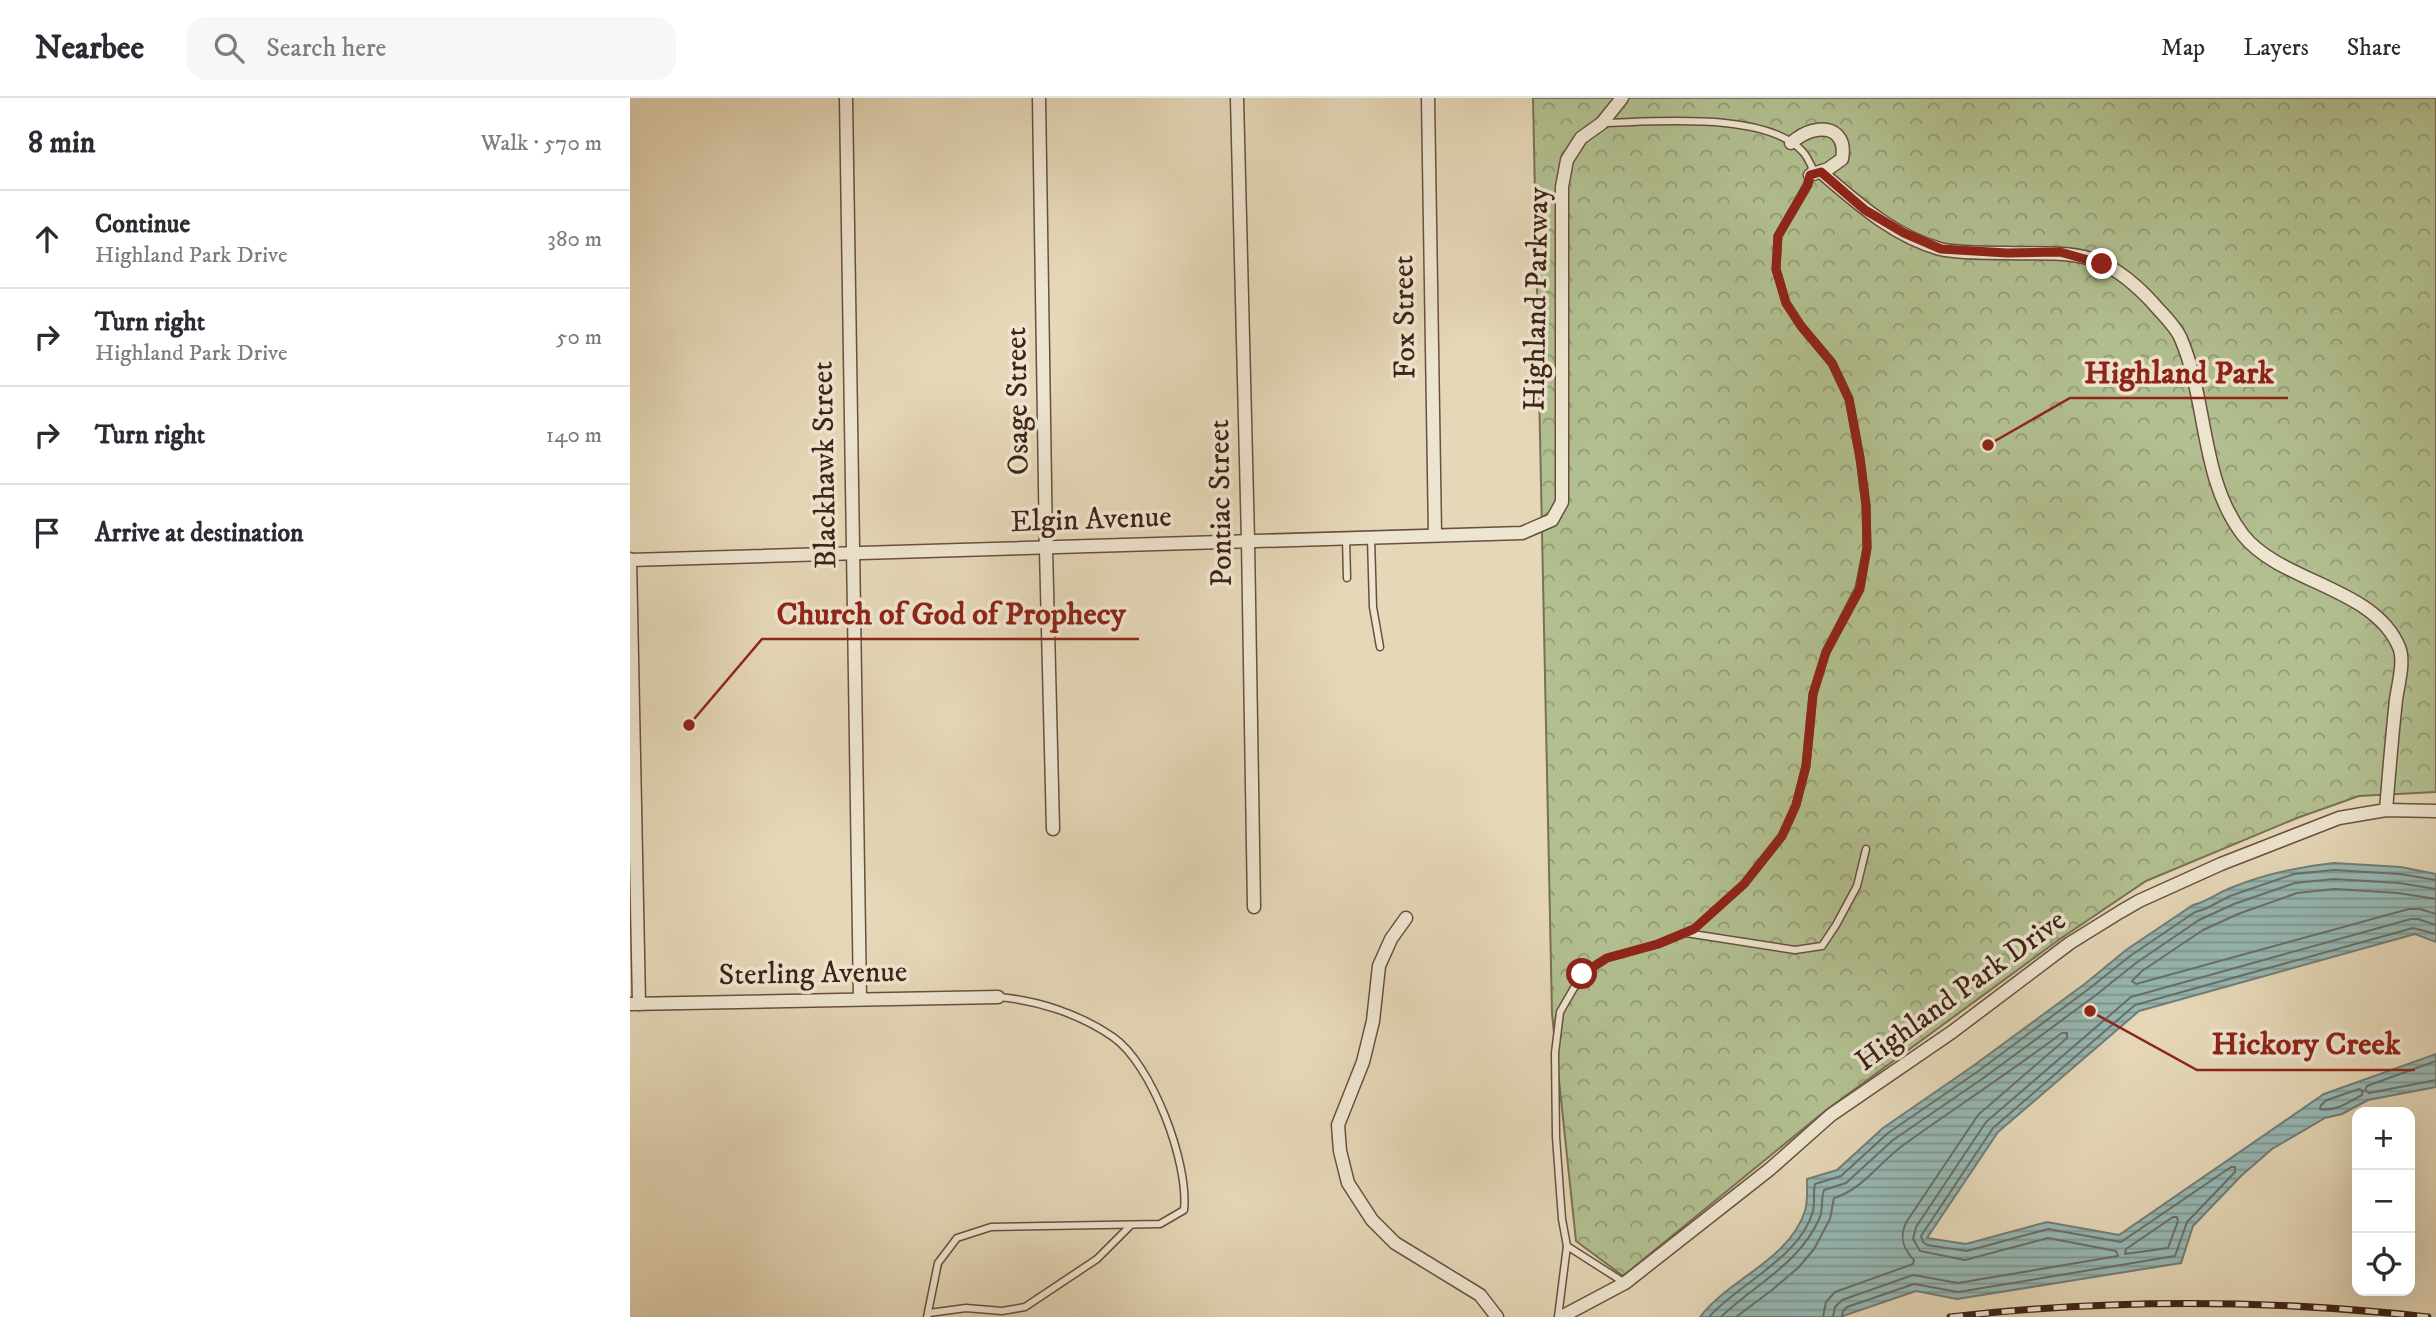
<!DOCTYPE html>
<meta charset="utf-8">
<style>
:root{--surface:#fff;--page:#f7f7f7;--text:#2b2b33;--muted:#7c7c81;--line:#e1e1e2}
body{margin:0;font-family:"IM FELL DW Pica",serif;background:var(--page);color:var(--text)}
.controls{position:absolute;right:21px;bottom:21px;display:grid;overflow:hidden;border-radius:14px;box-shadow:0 7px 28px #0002}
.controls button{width:63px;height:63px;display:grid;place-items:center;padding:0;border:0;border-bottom:2px solid var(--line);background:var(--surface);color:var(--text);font:35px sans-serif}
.stop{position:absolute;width:21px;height:21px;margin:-16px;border:5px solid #8f2418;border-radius:50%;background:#fff}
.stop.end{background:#8f2418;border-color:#fff;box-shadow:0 2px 7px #0008}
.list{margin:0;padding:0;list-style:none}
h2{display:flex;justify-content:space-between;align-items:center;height:91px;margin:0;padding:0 28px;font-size:30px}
h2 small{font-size:23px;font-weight:400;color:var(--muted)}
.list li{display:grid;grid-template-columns:46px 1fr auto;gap:21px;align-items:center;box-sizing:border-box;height:98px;padding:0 28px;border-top:2px solid var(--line)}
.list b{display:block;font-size:26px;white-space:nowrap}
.list p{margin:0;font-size:23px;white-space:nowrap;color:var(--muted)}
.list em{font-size:23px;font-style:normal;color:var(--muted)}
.icon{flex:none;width:38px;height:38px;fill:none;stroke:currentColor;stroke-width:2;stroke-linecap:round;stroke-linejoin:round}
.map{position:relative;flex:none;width:1806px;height:1219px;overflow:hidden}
header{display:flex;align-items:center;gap:42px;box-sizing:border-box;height:98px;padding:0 35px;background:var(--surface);border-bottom:2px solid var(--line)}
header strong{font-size:33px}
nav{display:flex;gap:38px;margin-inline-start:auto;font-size:24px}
.search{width:490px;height:63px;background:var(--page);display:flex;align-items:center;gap:18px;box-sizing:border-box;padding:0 24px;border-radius:21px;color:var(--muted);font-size:26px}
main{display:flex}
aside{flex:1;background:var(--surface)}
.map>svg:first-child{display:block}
</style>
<header>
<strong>Nearbee</strong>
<div class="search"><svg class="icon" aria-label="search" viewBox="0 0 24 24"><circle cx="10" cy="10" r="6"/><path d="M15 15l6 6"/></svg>Search here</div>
<nav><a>Map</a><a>Layers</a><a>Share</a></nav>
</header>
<main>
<aside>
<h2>8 min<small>Walk · 570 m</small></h2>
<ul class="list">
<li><svg class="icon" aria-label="ahead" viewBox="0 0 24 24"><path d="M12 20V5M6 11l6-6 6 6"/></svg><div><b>Continue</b><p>Highland Park Drive</p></div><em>380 m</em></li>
<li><svg class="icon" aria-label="right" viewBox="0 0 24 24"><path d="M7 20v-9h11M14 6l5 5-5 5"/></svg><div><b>Turn right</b><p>Highland Park Drive</p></div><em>50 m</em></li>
<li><svg class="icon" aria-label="right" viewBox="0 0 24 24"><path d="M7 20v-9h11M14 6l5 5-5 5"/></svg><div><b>Turn right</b></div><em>140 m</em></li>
<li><svg class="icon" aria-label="arrive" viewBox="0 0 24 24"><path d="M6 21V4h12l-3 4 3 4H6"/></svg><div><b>Arrive at destination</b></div></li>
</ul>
</aside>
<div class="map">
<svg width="1806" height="1219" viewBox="0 0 1806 1219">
<defs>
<pattern id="park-crowns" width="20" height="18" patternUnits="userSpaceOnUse" patternTransform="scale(1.75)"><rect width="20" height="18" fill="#b2bf90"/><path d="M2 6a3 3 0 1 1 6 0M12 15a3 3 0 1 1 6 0" fill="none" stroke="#929b75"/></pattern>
<pattern id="water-rules" width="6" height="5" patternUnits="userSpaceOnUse" patternTransform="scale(1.75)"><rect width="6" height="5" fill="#96b8b4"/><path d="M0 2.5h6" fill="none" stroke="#7c9591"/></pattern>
</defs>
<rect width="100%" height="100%" fill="#e5d7b7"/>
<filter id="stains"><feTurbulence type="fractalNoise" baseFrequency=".00286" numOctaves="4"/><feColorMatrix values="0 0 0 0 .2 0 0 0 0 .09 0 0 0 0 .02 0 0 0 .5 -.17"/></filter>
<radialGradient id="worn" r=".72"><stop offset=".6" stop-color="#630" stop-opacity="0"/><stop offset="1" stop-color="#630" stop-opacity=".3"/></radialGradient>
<polygon fill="url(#park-crowns)" stroke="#787154" stroke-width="2" points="903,0 1806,0 1806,694 1729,698 1667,720 1516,783 1430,841 1195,1013 993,1178 946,1143 922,916"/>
<path fill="url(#water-rules)" stroke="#737c76" stroke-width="2" d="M1704 765 1771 769 1806 776V844L1785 836 1509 913 1368 1034 1297 1140 1336 1146 1417 1124 1489 1137 1694 996 1806 956V989L1738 1002 1712 1016 1695 1020 1642 1051 1611 1078 1563 1128 1551 1165 1327 1201 1286 1193 1210 1219H1070C1100 1180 1159 1162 1175 1113 1178 1104 1177 1090 1177 1081L1207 1072 1253 1030 1343 968 1456 885 1496 852 1563 807C1576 804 1586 796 1598 791 1633 776 1666 769 1704 765Z"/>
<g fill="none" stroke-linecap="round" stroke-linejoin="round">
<g stroke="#6a6e66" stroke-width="2">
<polyline points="1806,801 1768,795 1705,791 1667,795 1608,816 1573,832 1512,873 1502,883 1506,886 1779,811 1790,811 1806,816"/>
<polyline points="1806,963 1737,988 1735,992 1739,995 1806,982"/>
<path d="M1729 991 1733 993 1732 997C1719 1004 1705 1014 1690 1011L1691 1007 1697 1002Z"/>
<polygon points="1543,1119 1547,1119 1548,1123 1538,1150 1495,1156 1496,1151"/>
<path d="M1079 1219C1108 1186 1171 1159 1183 1113 1185 1104 1183 1094 1185 1086L1211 1078 1258 1035 1347 974 1460 890 1500 858 1565 814 1575 811 1600 798 1664 776 1704 772 1770 776 1806 782"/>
<path d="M1091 1219C1125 1186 1170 1166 1190 1119 1193 1111 1191 1101 1194 1092L1216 1085 1263 1042 1352 981 1466 897 1506 865 1569 822 1604 806 1665 785 1704 781 1769 785 1806 791"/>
<path d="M1106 1219 1142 1192 1169 1169 1184 1151 1200 1121 1204 1100C1233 1091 1248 1066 1272 1048 1325 1010 1380 974 1432 935H1437V940L1348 1017 1277 1123C1269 1138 1272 1150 1284 1162L1283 1166 1205 1194 1196 1204 1193 1219"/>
<polyline points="1203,1219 1205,1209 1212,1202 1283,1177 1328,1185 1488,1158 1486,1153 1418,1140 1335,1162 1290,1153 1283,1141 1286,1129 1356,1024 1501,899 1781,821 1788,821 1806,827"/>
<polyline points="1212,1219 1213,1213 1217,1209 1284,1186 1328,1194 1545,1158 1557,1124 1605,1074 1605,1069 1601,1069 1491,1144 1418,1131 1337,1153 1297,1147 1293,1144 1291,1138 1363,1030 1505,907 1783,830 1806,836"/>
</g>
<defs>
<g id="lane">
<polyline points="716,440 717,480"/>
<polyline points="741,440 743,509 750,549"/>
<polyline points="1056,835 1165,852 1192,848 1206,827 1227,788 1236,751"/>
<polyline points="937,1148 995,1185"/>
<polyline points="299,1215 336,1210 372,1213 395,1209 467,1161 501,1127"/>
<path d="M297 1219 308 1165 327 1140 361 1129 530 1126 554 1112C559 1065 522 966 483 939 450 916 407 902 368 899"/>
<path d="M928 1219 937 1148 932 1121 926 1039 925 955 930 914 952 876 977 860 1028 846 1064 831 1114 786 1152 738 1166 707 1176 668 1183 596 1196 554 1229 490 1237 450 1236 407 1230 360 1219 301 1202 265 1171 228 1156 205 1146 171 1148 138 1177 87 1182 69C1179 64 1177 58 1173 54 1137 13 1025 24 974 25"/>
</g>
<g id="street">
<polyline points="216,0 230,901"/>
<polyline points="409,0 416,451 423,731"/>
<polyline points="607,0 618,442 624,809"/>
<polyline points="798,0 805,437"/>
<path d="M1161 45C1167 40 1174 35 1182 33 1204 27 1216 40 1212 61L1198 71 1180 77"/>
<path d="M1191 74C1226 104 1263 138 1310 151 1326 155 1360 155 1378 155 1410 156 1442 152 1472 165 1491 174 1508 189 1522 204 1531 215 1546 228 1551 241 1578 304 1570 381 1613 437 1651 485 1744 489 1769 549 1775 563 1768 587 1766 602 1762 638 1759 675 1756 712"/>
<polyline points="0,461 9,906"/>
<polyline points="0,462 892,435 922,422 932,404 932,89 937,62 951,40 972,25 992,0"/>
<polyline points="776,820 761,841 749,868 743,923 733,964 708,1027 710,1053 718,1085 742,1122 765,1145 850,1197 867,1219"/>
<polyline points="0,906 368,899"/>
<polyline points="931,1219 995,1185 1140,1071 1201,1017 1322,934 1440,845 1490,814 1509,803 1591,766 1709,720 1756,712 1806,713"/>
</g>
</defs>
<use href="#lane" stroke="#685040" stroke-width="9"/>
<use href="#street" stroke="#685040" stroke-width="15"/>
<use href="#lane" stroke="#eee5d0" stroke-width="6"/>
<use href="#street" stroke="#eee5d0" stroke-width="12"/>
<defs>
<path id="rail" d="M1320 1219C1478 1201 1640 1201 1798 1219"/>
</defs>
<use href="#rail" stroke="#3f2318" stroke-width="7"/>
<use href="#rail" stroke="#eee5d0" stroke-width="4.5" stroke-dasharray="13" stroke-linecap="butt"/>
</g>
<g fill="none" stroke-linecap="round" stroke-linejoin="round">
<polyline stroke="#8f2418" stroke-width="9" points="952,876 977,860 1028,846 1064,831 1114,786 1152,738 1166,707 1176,668 1183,596 1196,554 1230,491 1237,450 1236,407 1230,360 1219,301 1202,265 1171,228 1156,205 1146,171 1148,138 1178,87 1180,77 1191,74 1235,112 1274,135 1311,151 1377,155 1430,154 1472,166"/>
</g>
<g text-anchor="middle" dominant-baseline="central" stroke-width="7" stroke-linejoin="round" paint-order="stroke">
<g font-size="30" fill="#3f2318" stroke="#eee5d0">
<text transform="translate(907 201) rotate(-89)">Highland Parkway</text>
<text transform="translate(775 219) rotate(-91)">Fox Street</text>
<text transform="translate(388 303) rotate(-91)">Osage Street</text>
<text transform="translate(195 367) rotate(-91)">Blackhawk Street</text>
<text transform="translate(591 405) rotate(-91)">Pontiac Street</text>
<text transform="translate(461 422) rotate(-2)">Elgin Avenue</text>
<text transform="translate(183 876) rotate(-1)">Sterling Avenue</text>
<text transform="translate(1331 893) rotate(-36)">Highland Park Drive</text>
</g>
</g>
<path fill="none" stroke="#8f2418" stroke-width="2.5" d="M1358 347L1440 300H1658M59 627L132 541H509M1460 913L1567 972H1785"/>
<g fill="#8f2418" stroke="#eee5d0" stroke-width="2.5">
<circle cx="1358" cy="347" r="7"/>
<circle cx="59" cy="627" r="7"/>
<circle cx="1460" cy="913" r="7"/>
</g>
<g font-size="32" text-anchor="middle" font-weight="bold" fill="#8f2418" stroke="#eee5d0" stroke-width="7" stroke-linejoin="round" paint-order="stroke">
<text x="1549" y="285">Highland Park</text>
<text x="321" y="526">Church of God of Prophecy</text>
<text x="1676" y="956">Hickory Creek</text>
</g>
<rect width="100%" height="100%" filter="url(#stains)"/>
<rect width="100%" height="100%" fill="url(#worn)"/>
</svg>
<div class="controls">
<button>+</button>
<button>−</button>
<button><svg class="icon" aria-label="locate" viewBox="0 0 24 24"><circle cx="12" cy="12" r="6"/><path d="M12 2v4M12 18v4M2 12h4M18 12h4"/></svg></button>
</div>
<div class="stop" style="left:952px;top:876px"></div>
<div class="stop end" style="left:1472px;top:166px"></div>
</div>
</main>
